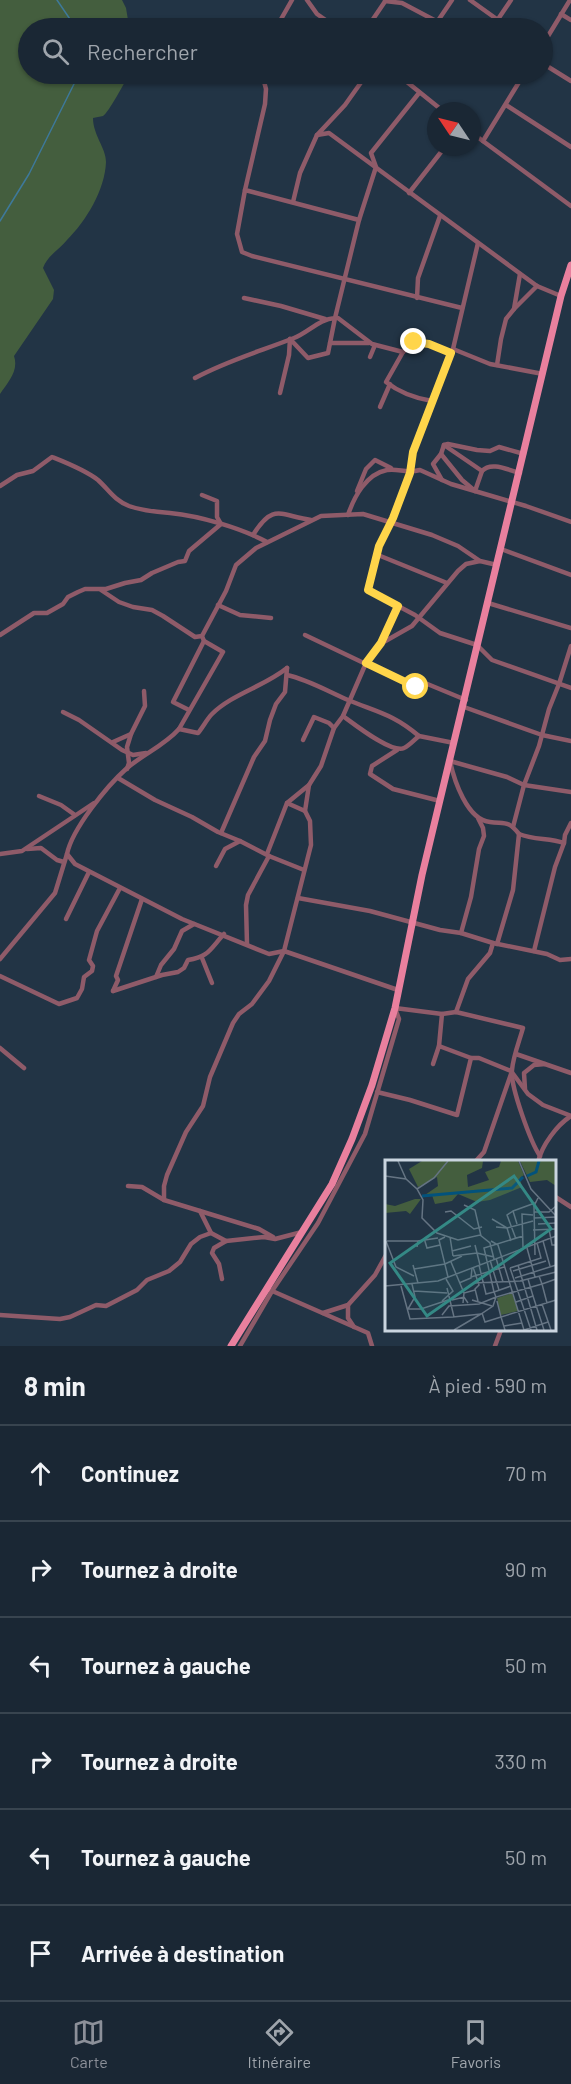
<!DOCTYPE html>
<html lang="fr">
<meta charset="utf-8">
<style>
:root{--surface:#1a2734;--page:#232f3c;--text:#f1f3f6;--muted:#9fa5ac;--line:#38444f;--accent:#8c9099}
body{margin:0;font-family:Barlow,sans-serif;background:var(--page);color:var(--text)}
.compass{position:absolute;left:427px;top:102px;width:54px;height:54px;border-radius:50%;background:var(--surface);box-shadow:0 2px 4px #0004;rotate:305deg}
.stop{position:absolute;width:18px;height:18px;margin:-14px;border:4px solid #ffd54a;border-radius:50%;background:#fff}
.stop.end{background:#ffd54a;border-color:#fff;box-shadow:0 2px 6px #0008}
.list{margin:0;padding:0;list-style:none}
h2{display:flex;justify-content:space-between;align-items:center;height:78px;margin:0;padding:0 24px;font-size:26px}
h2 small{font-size:20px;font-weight:400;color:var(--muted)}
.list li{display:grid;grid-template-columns:39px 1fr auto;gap:18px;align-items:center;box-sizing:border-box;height:96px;padding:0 24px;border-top:2px solid var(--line)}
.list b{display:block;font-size:22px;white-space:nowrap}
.list em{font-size:20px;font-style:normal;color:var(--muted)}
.icon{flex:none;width:33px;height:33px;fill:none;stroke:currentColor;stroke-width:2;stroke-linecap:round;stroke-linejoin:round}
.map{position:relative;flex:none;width:571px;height:1346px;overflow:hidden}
.search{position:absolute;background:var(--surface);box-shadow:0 2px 4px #0004;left:18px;right:18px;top:18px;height:66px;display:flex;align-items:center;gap:15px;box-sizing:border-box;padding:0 21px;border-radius:33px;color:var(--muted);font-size:22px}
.sheet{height:654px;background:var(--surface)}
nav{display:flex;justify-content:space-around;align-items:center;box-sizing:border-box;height:84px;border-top:2px solid var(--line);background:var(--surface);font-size:16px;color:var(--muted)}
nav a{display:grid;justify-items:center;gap:3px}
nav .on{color:var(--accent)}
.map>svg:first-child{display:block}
</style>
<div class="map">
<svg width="571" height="1346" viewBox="0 0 571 1346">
<rect width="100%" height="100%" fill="#223445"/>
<path fill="#445e3e" d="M0 0H122L126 8 129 26V28H28V74H129C125 82 109 112 103 116 100 117 96 117 93 118 93 135 106 148 106 162 105 190 86 221 67 240 59 250 47 256 43 268L54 290 53 299 14 356C19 371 8 382 0 394Z"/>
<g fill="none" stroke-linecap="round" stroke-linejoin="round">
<g stroke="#3e799a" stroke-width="1.5">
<polyline points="57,0 76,28"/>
<polyline points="0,221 29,174 79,74"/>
</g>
<g stroke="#8f5b69" stroke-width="4.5">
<polyline points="307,0 317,14 337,28"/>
<polyline points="470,0 498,20"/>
<polyline points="385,1 402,3 438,22"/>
<polyline points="561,14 571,20"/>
<polyline points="276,28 292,0"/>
<polyline points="367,28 386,0"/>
<polyline points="433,28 452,0"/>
<polyline points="492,28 511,0"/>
<polyline points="542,46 570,0"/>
<polyline points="542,63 571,81"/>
<polyline points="262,74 266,89 265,104 245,190 359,220"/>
<polyline points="367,74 345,105 317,135 329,133 537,286 561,296"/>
<polyline points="397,74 443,111"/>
<polyline points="506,105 571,147"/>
<polyline points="472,133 571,206"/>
<polyline points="483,141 524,74"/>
<polyline points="245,190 237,234 242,252 252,256 462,308"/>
<polyline points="409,193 445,147"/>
<polyline points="293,202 300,173 317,135"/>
<polyline points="478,243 453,349 413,452 410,473 393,518 379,546 368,590 415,615 440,633 477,645 492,660 571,688"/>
<polyline points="244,298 281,306 325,319"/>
<polyline points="417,298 418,278 440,216"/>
<polyline points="514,309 537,286"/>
<polyline points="290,339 308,358 328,353 335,318 338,318 372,344 403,352 414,342 429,344 451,353"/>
<polyline points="330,343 369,343"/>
<polyline points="453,349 490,364 543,374"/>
<path d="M403 352 386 382C400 393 414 398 432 401"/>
<polyline points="370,357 375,345"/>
<polyline points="497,365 501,339 506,319 514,309 520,274"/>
<path d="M195 378C226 361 261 351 294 338 309 332 319 319 335 318L359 220 376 167 371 153 419 93"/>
<polyline points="280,393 289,355 290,339"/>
<polyline points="380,407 390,384"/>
<polyline points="444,445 448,444 477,450 490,451 499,447 524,454"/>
<polyline points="441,454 462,480 475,491 482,471 444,445"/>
<path d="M482 471C491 461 508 470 520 473"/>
<polyline points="442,480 433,464 441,454 444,445"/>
<path d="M0 486 17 475 33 471 52 457C67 463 85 470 98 480 109 490 114 500 129 506 143 511 156 512 170 513 200 516 241 528 267 542"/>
<polyline points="357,491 366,469 375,460 391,468"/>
<path d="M348 515C354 497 366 474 387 470 399 468 406 474 420 470L451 484 526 506 571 522"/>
<path d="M253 535C273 503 279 515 311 520"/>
<polyline points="501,549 571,575"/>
<polyline points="378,555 447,583"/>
<polyline points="101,590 119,602 133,607 152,610 163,616 195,637 202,636"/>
<polyline points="488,603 571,628"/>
<polyline points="218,605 240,615 271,618"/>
<polyline points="0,635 34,613 47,613 63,604 68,597 78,592 85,589 106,589 125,583 141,580 152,573 178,562 185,561 189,551 221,524 217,517 217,501 202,495"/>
<polyline points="305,635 412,686 416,687 425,683 466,700"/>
<polyline points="382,643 398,606"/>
<path d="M287 675C309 680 327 691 348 700 377 712 393 714 419 736"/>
<polyline points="464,707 542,735 571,741"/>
<polyline points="189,710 173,702 204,641"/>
<polyline points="63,712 79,720 122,750 133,755 146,753"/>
<path d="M343 716C354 724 392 754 404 748 409 746 414 740 419 736L454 743"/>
<path d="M179 729 198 733C203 727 207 719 212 714 232 694 265 686 287 668"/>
<polyline points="303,740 314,717 329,723 334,728"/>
<polyline points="113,742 131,734 145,706 144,691"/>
<polyline points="397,750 372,766 370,774 393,789 440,801"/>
<polyline points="127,769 129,763 127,747 131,734"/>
<polyline points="118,778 155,800 192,817 218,832 240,841 269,856 304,870"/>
<polyline points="39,796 61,805 75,815"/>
<polyline points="287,803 305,811"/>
<polyline points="513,827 524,785 539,746 549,709 559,684 571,646"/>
<polyline points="221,833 254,757 265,741 270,720 276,704 285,692 287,668"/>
<path d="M519 834C534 840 549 838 564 843"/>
<polyline points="27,849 41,848 57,860 64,862"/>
<polyline points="0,854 22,851 94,803"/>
<polyline points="267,854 287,803 309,785 321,766 334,728 343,716 366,663 382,643 412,626 458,571 466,564 480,561"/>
<polyline points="216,866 225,849 240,841"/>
<polyline points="298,898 370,911 440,930 461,933 493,943 547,954 560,960 571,959"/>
<polyline points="66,919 89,872"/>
<polyline points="461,933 471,897 479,849 484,836 483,828 478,818"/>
<polyline points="247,944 246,905 248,895 269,856"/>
<path d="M497 944 513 890 519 834C508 820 505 824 490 822 467 820 454 780 450 761L507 777 524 785 571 792"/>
<polyline points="534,951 555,867 564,843 565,835 571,823"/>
<polyline points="202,958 212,983"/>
<polyline points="0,959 55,893 67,854"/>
<polyline points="0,976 59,1004 77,998 82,989 84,977 92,971 93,966 89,960 97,931 120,888"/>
<polyline points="156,977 161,965 174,949 182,931 194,924"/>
<path d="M398 990 284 951 269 954 182 919 75 864 67 854C72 829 107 786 126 769 143 754 164 746 179 729L223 652 204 641 202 636 226 591 236 565 256 548 321 516 363 514 432 535 458 546 480 561 497 565"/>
<path d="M113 991 162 975 178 972 184 968 188 960C209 957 210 949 224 934"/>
<polyline points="113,991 118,980 116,976 142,899"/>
<polyline points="456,1012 468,979 490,953 493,943"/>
<polyline points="439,1046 442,1014"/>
<polyline points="0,1048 24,1068"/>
<polyline points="516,1054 571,1073"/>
<polyline points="471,1058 479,1058 511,1071 528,1094 543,1105 571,1116"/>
<polyline points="525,1089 524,1073 534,1065 545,1064"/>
<polyline points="377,1092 410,1100 457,1115 471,1058 439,1046 433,1064"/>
<polyline points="475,1162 484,1152 511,1074"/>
<path d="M538 1162C542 1145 557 1125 571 1116"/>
<polyline points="128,1186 142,1187 164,1200 200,1211 211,1233 226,1241 264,1237 275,1239 302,1232"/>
<polyline points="554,1196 571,1207"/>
<polyline points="164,1200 164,1186 167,1175 186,1132 203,1106 210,1077 233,1023 239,1014 252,1004 269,981 284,951 311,845 310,821 305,811 309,785"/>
<polyline points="200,1211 259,1229 273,1237"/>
<polyline points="222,1279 219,1264 212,1253 214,1248 226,1241"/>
<polyline points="270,1290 368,1333 372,1346"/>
<polyline points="348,1305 348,1318 354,1327"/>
<polyline points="323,1313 348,1305 375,1275 386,1255"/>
<polyline points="0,1315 60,1319 70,1317 96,1305 106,1306 137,1290 147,1280 169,1271 180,1262 191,1244 200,1237 211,1233"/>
<path d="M240 1346 272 1291 318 1223 365 1134 399 1019 395 1008 442 1014 456 1012 523 1028C519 1042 513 1057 512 1070 510 1086 531 1143 540 1156"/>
<polyline points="495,1346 501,1330"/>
</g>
<polyline stroke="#e9809e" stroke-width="7" points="231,1346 332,1184 352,1139 372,1085 395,1008 422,875 561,296 571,265"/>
</g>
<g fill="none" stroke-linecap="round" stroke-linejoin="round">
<polyline stroke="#ffd54a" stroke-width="8" points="414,342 429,344 451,353 413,452 410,473 393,518 379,546 368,590 398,606 381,643 366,663 416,687"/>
</g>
<g transform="translate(385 1160)">
<rect width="171" height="171" fill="#223445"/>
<path d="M37 1H98L97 8 82 15 83 27 104 20 100 12 114 7 116 1H133L139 15 135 18 137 27 105 40 92 42 73 34 67 41 50 44 47 35 37 37 53 26 52 17 33 27 24 9ZM135 1H171V26L162 20 145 22ZM30 39H36L25 54 21 51 0 53V44L10 46ZM127 133 133 151 116 155 112 138Z" fill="#445e3e"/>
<path fill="none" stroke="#02527c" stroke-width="3" d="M142 16 151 12 154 1M37 36 127 28 138 17"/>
<path fill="none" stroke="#657483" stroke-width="1.5" d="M13 1 21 19M134 1 146 29 171 56M0 16 21 19 32 29 38 40 37 58 52 73 73 80 95 75 105 83 109 99M32 29 49 18 63 1M79 45 90 50 96 76M128 51 122 55 131 79M60 52 66 51 89 69 97 67M149 52H164L171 46M149 58 171 57M107 59 122 68 148 61M132 64 128 51 150 43M153 64 171 63M111 67 122 68 126 81M164 69 167 85H171M148 70 171 69M60 77 54 80 63 117M65 77 68 96M39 78 42 88 55 85M1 81 11 107 29 116M2 81H33M106 81 113 85 139 170M158 81 165 106M90 85 95 105M32 87 33 81 53 78M138 87 137 54 148 55M142 88 150 117M67 91 86 86M150 95 149 46 153 38M68 96 92 93 109 97M111 98 118 122M105 100 114 130M66 102 79 133M28 105 33 123M94 105 101 134 109 132 99 88 138 76M133 105 152 170M88 107 94 125 90 129 93 141M125 108 146 170M125 108 156 98 152 83M29 109 60 104 77 96M128 111 161 101M86 117 119 107M130 118 171 105M74 123 86 118 87 108M88 123 135 121 171 112M0 126 53 121 171 76M16 126 25 159 68 157 96 154 108 146 111 137 157 124 154 116M62 128 69 157M29 131 62 133M148 136 159 170M67 140 79 137 83 143M87 140 107 146M57 141 68 131 61 119M131 142 148 136 143 119M78 143 79 133 90 130M162 143 157 124 171 119M157 144 166 170M23 149H36L63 140M23 149 30 137 27 124M97 153 100 162 116 157 112 141M57 155 64 146 94 144 111 137 109 132 126 126M119 166 137 163M69 170 96 154M120 170 116 157 171 140M139 170 163 162"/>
<path fill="#348985" fill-opacity="0.15" stroke="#348985" stroke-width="3" d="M129 16 166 69 42 156 5 103Z"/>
<rect width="171" height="171" fill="none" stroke="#cad5e0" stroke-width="3"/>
</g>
</svg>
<svg class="compass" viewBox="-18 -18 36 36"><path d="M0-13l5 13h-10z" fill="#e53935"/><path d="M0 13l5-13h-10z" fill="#9fa5ac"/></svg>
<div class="stop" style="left:416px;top:687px"></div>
<div class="stop end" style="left:414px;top:342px"></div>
<div class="search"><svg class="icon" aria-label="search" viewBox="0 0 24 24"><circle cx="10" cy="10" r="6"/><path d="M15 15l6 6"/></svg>Rechercher</div>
</div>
<section class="sheet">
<h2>8 min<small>À pied · 590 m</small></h2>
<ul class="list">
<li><svg class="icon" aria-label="ahead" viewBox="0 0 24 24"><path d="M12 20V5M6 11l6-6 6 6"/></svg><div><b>Continuez</b></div><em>70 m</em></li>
<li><svg class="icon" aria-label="right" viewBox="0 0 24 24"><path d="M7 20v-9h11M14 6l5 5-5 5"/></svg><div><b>Tournez à droite</b></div><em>90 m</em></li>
<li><svg class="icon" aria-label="left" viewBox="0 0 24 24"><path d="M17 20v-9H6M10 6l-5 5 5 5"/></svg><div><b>Tournez à gauche</b></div><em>50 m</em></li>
<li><svg class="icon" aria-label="right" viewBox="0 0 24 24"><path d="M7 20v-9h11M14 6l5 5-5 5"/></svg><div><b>Tournez à droite</b></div><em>330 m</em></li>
<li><svg class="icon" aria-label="left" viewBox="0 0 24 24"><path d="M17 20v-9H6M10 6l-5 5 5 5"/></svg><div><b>Tournez à gauche</b></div><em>50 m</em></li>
<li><svg class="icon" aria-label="arrive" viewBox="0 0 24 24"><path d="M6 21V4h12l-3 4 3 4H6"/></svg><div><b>Arrivée à destination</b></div></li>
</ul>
</section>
<nav>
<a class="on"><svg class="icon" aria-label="map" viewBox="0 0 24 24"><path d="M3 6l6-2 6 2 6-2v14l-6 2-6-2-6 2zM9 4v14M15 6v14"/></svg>Carte</a>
<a><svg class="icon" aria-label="directions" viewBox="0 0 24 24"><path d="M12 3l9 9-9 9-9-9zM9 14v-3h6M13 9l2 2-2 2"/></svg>Itinéraire</a>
<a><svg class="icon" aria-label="saved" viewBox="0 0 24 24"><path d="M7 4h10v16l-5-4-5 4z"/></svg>Favoris</a>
</nav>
